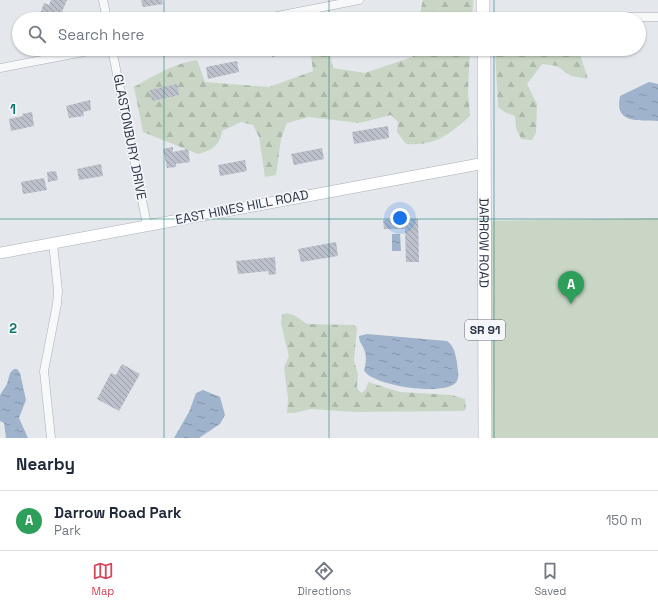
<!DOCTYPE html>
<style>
:root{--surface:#fff;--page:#f2f2f3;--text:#1f2937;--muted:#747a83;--line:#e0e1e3;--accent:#d1495b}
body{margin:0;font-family:"Space Grotesk",sans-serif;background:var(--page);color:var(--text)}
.you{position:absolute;left:400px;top:218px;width:14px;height:14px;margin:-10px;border:3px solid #fff;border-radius:50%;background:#1a73e8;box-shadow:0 0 0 6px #1a73e833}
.badge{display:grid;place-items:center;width:26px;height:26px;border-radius:50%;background:var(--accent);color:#fff;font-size:13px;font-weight:700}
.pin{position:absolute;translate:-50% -33px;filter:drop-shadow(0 1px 2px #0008)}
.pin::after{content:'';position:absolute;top:21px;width:14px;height:12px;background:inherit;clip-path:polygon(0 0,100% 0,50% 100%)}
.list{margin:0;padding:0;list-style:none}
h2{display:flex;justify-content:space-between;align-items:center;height:52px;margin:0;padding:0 16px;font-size:17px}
h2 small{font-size:13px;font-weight:400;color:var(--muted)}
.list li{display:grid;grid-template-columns:26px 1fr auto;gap:12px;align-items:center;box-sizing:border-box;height:60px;padding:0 16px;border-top:1px solid var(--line)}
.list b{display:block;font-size:15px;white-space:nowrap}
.list p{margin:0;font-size:13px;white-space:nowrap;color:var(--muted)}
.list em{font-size:13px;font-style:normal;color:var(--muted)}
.icon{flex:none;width:22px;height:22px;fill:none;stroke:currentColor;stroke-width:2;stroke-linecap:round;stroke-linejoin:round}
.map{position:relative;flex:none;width:658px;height:438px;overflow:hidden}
.search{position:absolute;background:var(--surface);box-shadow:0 1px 3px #0004;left:12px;right:12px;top:12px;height:44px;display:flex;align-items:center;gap:10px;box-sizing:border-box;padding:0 14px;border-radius:22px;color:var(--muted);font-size:15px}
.sheet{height:112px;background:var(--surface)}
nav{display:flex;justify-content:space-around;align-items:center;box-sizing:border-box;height:56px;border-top:1px solid var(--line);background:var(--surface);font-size:11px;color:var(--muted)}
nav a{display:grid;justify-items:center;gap:2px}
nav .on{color:var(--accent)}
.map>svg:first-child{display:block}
</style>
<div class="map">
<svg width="658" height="438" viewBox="0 0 658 438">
<defs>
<pattern id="forest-firs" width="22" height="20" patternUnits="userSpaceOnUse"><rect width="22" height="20" fill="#c9d6c5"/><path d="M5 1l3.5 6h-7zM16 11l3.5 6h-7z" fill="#adb8ab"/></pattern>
<pattern id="water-ripples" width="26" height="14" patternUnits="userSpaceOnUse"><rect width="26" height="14" fill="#9fb4cc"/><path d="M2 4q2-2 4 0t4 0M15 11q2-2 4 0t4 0" fill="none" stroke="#8293a7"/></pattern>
<pattern id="building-back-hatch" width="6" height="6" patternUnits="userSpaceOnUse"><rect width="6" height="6" fill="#bbc0ca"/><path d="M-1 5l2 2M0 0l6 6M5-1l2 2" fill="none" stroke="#989da6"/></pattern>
</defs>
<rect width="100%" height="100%" fill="#e4e7ec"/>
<g fill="url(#forest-firs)">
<polygon points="423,0 473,0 472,19 422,19 420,13"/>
<path d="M310 49H329L333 68 365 73 412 57 422 49H470L468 91 470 116C449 135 435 146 406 144L397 132 398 122 391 115 359 123 309 117 287 123 281 139 276 175 265 177 259 137 253 125 241 122 222 131C220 146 212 150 198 154L143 132 134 87C153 76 175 63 197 60L205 82 269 87 313 71Z"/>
<polygon points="495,49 591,49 580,54 588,79 571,76 557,66 542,64 527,84 537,104 536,133 532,140 521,139 516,128 515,116 506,113 498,107"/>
<polygon points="286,313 294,315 307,324 354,325 357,328 354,361 358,374 357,386 358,390 362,393 366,389 368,382 400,392 451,395 465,399 466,409 463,411 354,412 310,409 295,413 287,413 288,399 284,367 289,356 281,324 282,315"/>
</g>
<polygon fill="#c9d6c5" points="658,218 658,438 485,438 485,221"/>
<g fill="url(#water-ripples)">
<path d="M649 82 658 84V121C638 120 614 124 620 96Z"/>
<polygon points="392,234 400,234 401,251 392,251"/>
<path d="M367 334 447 341C455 347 455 354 457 362 457 368 460 375 457 381 448 398 369 385 364 370 366 364 367 356 364 349 362 344 359 342 359 336Z"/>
<polygon points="14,369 17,369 20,373 26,400 19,418 28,438 6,438 4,423 0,421 0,395 7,384 10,373"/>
<polygon points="203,390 220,397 225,415 220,424 199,438 174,438 189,412 196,393"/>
</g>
<g fill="url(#building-back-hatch)">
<polygon points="51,0 67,0 59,19 39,17 44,3 49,5"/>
<polygon points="141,0 162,0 163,4 143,7"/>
<polygon points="270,49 295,49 296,52 272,57"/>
<polygon points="237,61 239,72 208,79 206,67"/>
<polygon points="177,84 179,95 152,101 150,90"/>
<polygon points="90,100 91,110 83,112 84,116 69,118 66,106"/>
<polygon points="32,112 34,126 11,131 9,119 23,116 22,114"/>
<polygon points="388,126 389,138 354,144 352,132"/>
<polygon points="173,147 173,152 188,149 190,162 176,164 176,167 167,168 163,149"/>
<polygon points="322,148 324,159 294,165 291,154"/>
<polygon points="245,160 247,171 220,176 218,165"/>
<polygon points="101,164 103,176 79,180 77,169"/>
<polygon points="56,171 58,180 48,182 47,172"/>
<polygon points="44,178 47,190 23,194 21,182"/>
<polygon points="418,219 419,262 406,262 405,229 384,229 383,220"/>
<polygon points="336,242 338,256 301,262 298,249"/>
<polygon points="275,257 276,274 269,275 268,271 238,274 236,261"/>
<polygon points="122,364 140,374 119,411 97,399 111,373 116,375"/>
</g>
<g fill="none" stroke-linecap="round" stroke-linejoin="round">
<defs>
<g id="street">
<polyline points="103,0 107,19"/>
<polyline points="483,17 658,17"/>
<polyline points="262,19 359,0"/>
<polyline points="112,49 147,225"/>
<polyline points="0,68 99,49"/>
<polyline points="51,438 44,371 57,304 58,291 53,243"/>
</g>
<polyline id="secondary" points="0,253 485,163"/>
<g id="primary">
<polyline points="483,0 483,19"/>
<path id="s1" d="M484 49 485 438"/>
</g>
</defs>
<use href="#street" stroke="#a9aeb7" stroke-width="9"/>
<use href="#secondary" stroke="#a9aeb7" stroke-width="12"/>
<use href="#primary" stroke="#a3abb8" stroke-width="14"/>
<use href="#street" stroke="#f7f8fa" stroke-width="8"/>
<use href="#secondary" stroke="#fff" stroke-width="11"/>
<use href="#primary" stroke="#fff" stroke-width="13"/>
</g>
<path fill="none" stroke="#0f766e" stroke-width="1" stroke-opacity="0.55" d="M164 0V19M329 0V19M494 0V19M164 49V438M329 49V438M494 49V438M0 219H658"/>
<g text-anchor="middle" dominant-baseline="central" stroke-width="3.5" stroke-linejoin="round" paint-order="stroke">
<rect fill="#f4f6f9" stroke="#676e7b" stroke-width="1" x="465" y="320" width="40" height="20" rx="3"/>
<g font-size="12" font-weight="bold" fill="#2b3445">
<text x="485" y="330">SR 91</text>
</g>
<g font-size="13" fill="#2b3445" stroke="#f4f6f9">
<text transform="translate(130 137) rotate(79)">GLASTONBURY DRIVE</text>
<text transform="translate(242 207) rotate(-11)">EAST HINES HILL ROAD</text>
<text stroke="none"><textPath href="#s1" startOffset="194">DARROW ROAD</textPath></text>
</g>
</g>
<g font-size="13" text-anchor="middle" font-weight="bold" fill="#0f766e" stroke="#f4f6f9" stroke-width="3.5" stroke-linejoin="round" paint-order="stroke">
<text x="13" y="114">1</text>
<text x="13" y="333">2</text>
</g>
</svg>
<div class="you"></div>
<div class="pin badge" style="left:571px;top:304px;background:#2e9e5b">A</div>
<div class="search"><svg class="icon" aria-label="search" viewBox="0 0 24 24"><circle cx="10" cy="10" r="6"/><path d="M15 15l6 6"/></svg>Search here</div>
</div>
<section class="sheet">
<h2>Nearby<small></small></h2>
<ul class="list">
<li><span class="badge" style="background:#2e9e5b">A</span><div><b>Darrow Road Park</b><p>Park</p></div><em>150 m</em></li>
</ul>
</section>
<nav>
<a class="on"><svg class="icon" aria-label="map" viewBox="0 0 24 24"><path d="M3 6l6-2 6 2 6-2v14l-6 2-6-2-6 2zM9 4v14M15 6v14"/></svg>Map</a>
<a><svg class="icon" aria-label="directions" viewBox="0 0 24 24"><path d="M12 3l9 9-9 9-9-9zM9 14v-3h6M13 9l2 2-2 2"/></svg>Directions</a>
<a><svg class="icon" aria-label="saved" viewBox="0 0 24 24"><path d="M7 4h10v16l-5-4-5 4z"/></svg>Saved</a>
</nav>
